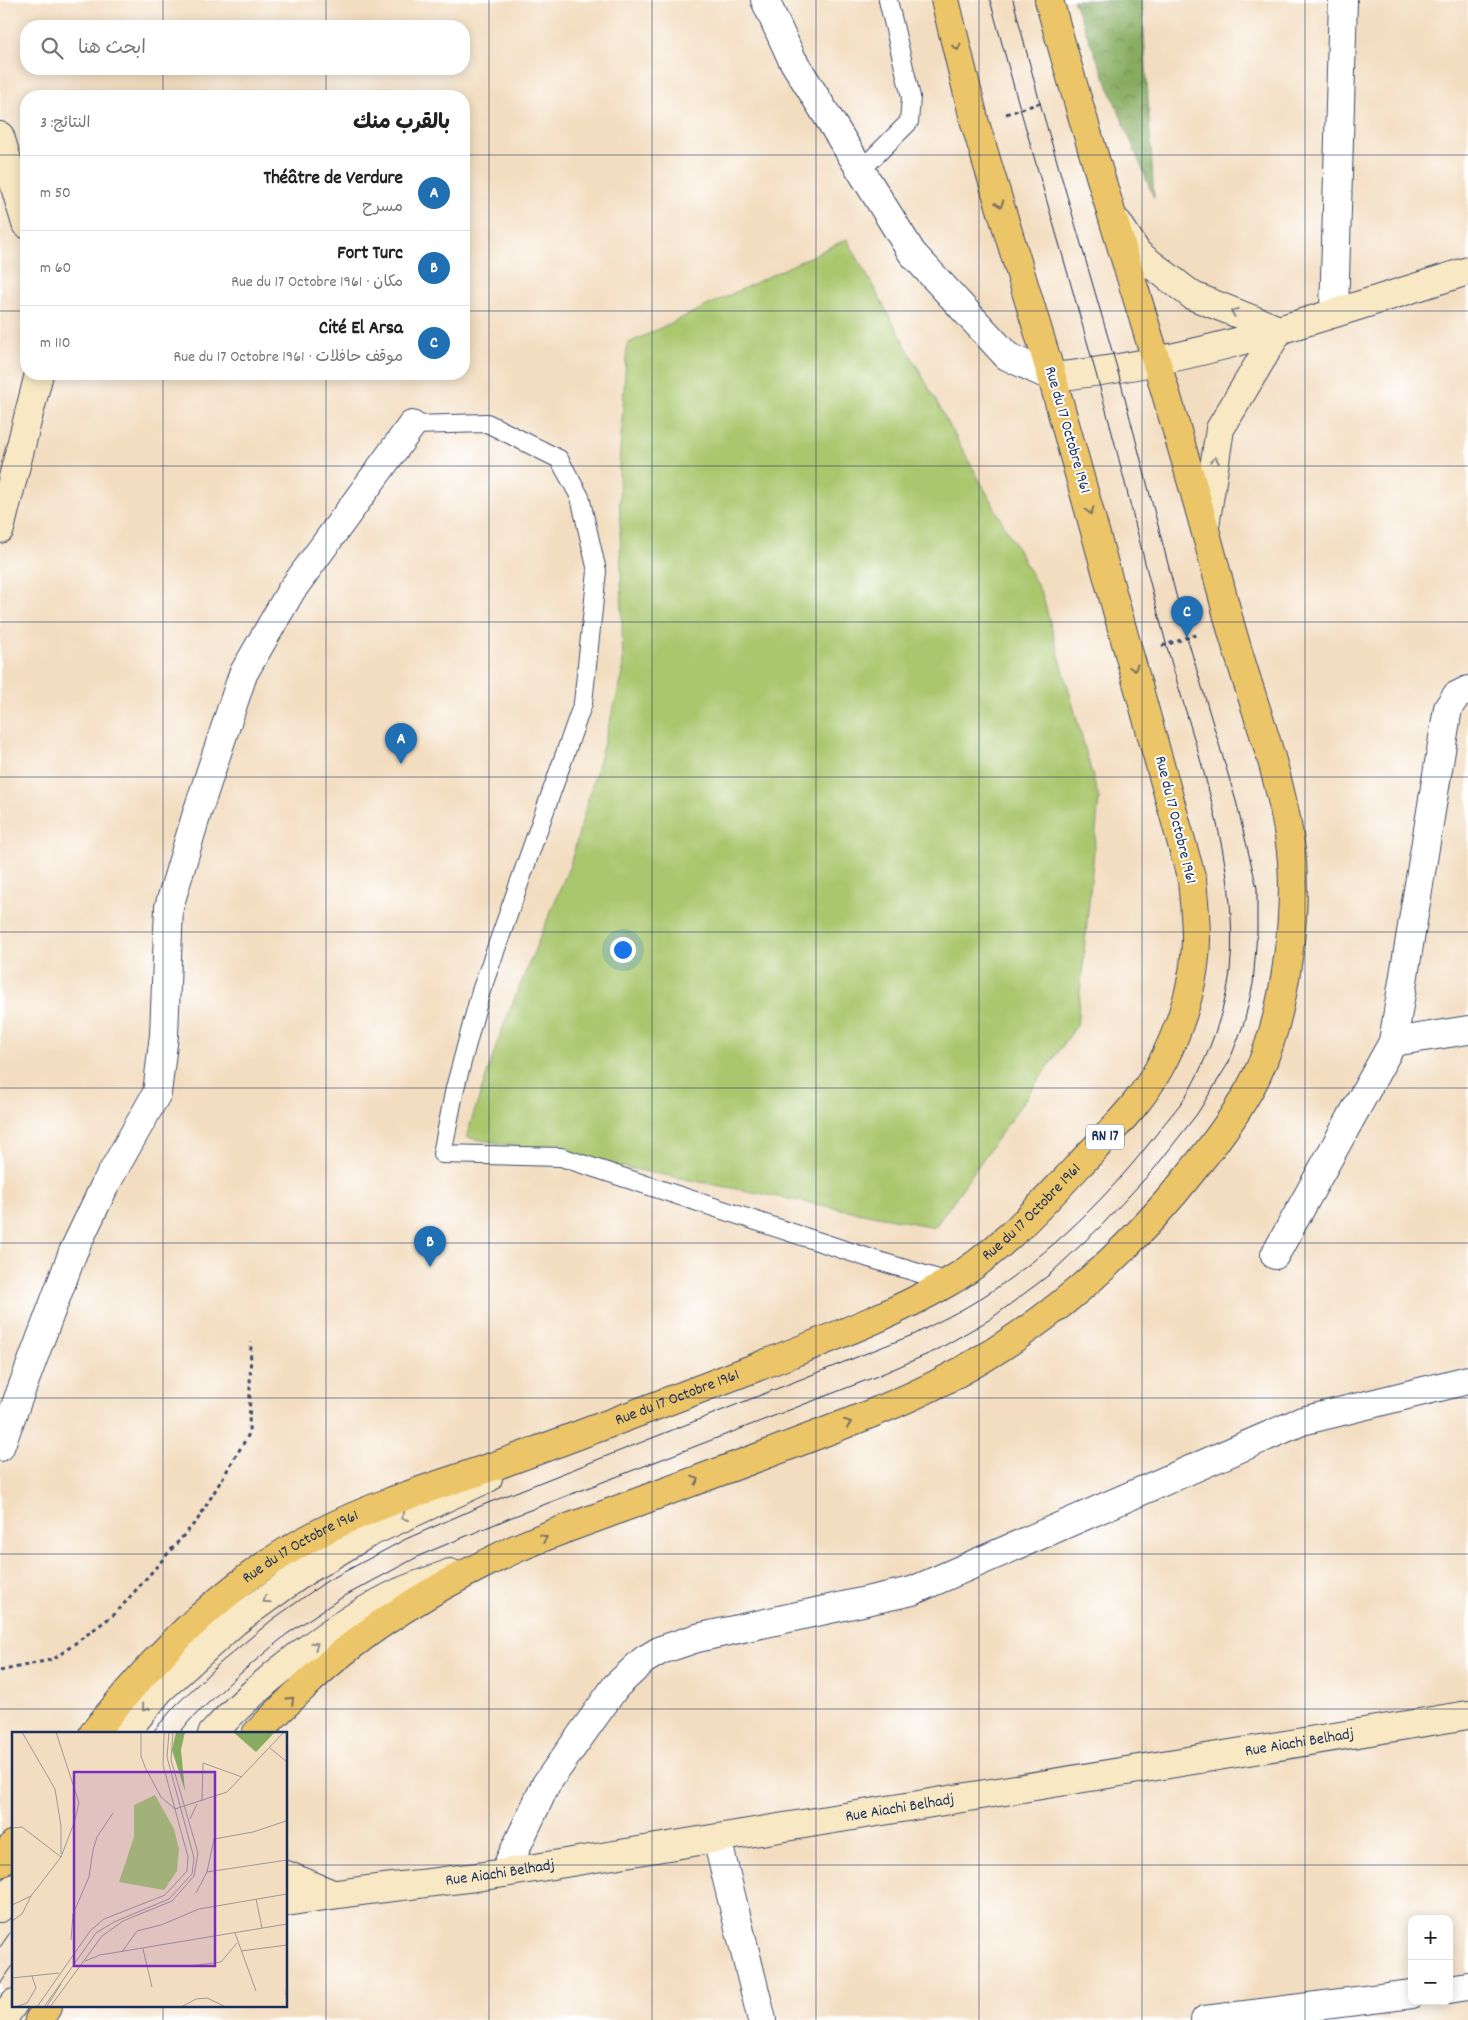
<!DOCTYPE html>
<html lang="ar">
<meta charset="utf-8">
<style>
:root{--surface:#fff;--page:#f2f2f2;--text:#222;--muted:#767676;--line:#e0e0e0;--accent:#1f6fb2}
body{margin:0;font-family:Dekko,"Playpen Sans Arabic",sans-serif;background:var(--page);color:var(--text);direction:rtl}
.controls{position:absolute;right:15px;bottom:15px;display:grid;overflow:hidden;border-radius:10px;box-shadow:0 2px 12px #0003}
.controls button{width:45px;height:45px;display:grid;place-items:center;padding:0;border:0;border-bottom:1px solid var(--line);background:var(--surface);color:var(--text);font:25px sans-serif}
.you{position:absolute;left:622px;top:949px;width:18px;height:18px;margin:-12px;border:4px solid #fff;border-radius:50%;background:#1a73e8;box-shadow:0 0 0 8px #1a73e833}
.badge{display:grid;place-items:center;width:32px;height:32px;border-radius:50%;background:var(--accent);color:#fff;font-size:16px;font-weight:700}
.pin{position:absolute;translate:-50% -41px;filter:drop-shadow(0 1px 2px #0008)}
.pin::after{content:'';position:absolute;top:26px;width:18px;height:15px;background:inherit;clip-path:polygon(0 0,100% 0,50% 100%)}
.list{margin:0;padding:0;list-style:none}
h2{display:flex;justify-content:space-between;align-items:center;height:65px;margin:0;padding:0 20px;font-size:21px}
h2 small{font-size:16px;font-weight:400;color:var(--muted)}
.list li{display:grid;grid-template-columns:32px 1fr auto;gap:15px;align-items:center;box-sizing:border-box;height:75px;padding:0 20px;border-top:1px solid var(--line)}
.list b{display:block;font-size:19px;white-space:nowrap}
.list p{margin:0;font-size:16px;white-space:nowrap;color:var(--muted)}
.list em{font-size:16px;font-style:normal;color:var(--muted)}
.icon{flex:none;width:28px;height:28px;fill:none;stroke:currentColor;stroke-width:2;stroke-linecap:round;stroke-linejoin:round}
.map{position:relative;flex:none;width:1468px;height:2020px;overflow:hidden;direction:ltr}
.search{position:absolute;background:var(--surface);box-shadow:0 2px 12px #0003;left:20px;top:20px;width:450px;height:55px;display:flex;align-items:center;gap:12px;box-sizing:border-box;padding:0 18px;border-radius:20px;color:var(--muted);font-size:19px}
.panel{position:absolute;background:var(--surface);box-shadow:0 2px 12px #0003;left:20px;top:90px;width:450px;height:290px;border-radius:20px;direction:rtl}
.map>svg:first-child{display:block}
</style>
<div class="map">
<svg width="1468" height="2020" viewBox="0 0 1468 2020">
<defs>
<pattern id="forest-crowns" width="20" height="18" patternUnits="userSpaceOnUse" patternTransform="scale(1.25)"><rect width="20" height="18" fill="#87ac61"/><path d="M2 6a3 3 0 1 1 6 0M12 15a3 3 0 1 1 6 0" fill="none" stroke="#6e8c53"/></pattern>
</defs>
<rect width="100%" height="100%" fill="#fff"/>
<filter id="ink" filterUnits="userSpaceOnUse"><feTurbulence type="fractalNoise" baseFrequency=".02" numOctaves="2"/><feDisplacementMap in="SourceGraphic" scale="10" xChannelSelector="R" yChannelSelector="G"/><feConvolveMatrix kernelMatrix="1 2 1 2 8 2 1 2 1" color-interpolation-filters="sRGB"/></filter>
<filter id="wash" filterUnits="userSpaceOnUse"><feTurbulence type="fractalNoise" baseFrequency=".0096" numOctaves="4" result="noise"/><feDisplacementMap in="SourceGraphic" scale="20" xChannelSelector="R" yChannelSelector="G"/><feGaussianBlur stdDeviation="1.12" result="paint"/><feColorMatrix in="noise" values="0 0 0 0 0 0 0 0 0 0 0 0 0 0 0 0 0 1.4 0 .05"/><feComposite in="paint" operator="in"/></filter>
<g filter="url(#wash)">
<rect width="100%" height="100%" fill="#f3ddc0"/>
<polygon fill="url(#forest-crowns)" stroke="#516e60" points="1073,0 1142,0 1154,198"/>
<polygon fill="#aac76e" stroke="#627b66" points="847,239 1042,594 1099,799 1077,1025 935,1227 466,1137 502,1029 570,865 623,674 619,467 627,344"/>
</g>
<g filter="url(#ink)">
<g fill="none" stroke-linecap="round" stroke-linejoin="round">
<defs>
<g id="lane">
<polyline points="861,170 909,122 911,97 888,0"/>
<polyline points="412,425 487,423 559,459 580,497 597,571 583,703 481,991 455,1088 442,1154 561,1157 872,1259 949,1282"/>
</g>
<g id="street">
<polyline points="765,0 792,59 912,253 1007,356 1052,377"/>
<polyline points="1334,313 1343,0"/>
<polyline points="1393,1042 1468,1030"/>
<polyline points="1275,1255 1393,1042 1448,708 1456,696 1468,690"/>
<polyline points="0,1447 73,1252 104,1187 157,1093 164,1035 169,907 197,813 243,674 291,591 412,425"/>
<polyline points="717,1839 762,2020"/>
<polyline points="504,1873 546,1784 616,1686 644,1660 661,1650 697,1638 912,1591 1302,1421 1468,1380"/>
<polyline points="1449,1989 1468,1986"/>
<polyline points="1205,2020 1412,1994"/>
</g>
<g id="secondary">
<polyline points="0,136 26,224"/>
<polyline points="1118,223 1138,254 1193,296 1279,330"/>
<path d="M1052 377C1193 364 1333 313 1468 271"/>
<polyline points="1205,526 1220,429 1279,330"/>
<polyline points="0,529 39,374"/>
<polyline points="124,1734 160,1690 236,1621 305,1571 367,1534 488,1478"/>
<path d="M212 1734C260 1681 335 1623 400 1592 416 1585 433 1580 450 1573"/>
<polyline points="286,1875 330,1893"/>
<path id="s1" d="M286 1902C358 1889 432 1884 504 1873L1468 1715"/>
<polyline points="0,1908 14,1888"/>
<polyline points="2,2020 14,2003"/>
</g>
<g id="primary">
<path id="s2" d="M93 1734C155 1655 229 1579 319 1533 376 1503 440 1485 500 1464 586 1433 671 1400 757 1367 822 1341 887 1318 947 1283 998 1254 1040 1206 1080 1164 1098 1145 1118 1125 1135 1104 1170 1061 1195 995 1196 940 1196 920 1194 900 1192 880L1052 377 975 123 945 0"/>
<path d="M256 1734C286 1704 317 1672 351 1646 398 1609 458 1576 513 1550 548 1534 586 1522 622 1508 707 1476 792 1446 875 1412 1006 1360 1111 1276 1197 1165 1219 1138 1240 1109 1256 1077 1286 1016 1300 903 1289 836 1277 758 1245 685 1226 609 1174 404 1105 204 1049 0"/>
<polyline points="0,1863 14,1844"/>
<polyline points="39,2020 48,2006"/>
</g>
</defs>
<use href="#lane" stroke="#3b496d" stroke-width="20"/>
<use href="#street" stroke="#3b496d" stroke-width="30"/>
<use href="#secondary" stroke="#3b496d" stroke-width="30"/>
<use href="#primary" stroke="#3b496d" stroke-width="30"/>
<g stroke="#3b496d" stroke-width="3" stroke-dasharray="4 4" stroke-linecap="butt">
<polyline points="1006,114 1043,102"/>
<polyline points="1162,646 1199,634"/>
<polyline points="0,1671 54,1659 116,1613 198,1519 249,1434 251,1342"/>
</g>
<use href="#lane" stroke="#fff" stroke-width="18"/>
<use href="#street" stroke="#fff" stroke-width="28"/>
<use href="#secondary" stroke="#f8e8c3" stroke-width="28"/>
<use href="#primary" stroke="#edc569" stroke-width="28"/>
<g stroke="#1b2f5e" stroke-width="1">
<path d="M151 1734 175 1706 219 1664 273 1619 327 1581 406 1539 483 1505 915 1334C937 1322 960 1312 981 1298 1050 1255 1112 1193 1161 1128 1170 1116 1181 1105 1188 1092 1207 1061 1226 1008 1230 971 1241 866 1195 748 1167 647 1142 555 1121 462 1095 370 1061 246 1023 124 990 0"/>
<polyline points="179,1734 190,1720 235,1678 287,1634 341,1598 421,1555 512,1517 875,1377 935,1351 989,1320 1049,1275 1101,1226 1154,1169 1197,1114 1229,1062 1244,1023 1253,984 1257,933 1257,888 1236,801 1187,637 1117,368 1040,103 1013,0"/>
<polyline points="0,1947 14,1927"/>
<polyline points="0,1984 14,1964"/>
</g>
</g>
<defs><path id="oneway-chevron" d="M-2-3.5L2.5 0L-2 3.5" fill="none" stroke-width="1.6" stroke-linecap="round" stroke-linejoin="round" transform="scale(1.25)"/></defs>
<g stroke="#797263">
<use href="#oneway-chevron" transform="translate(957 47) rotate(76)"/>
<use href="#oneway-chevron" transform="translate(1000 204) rotate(73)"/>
<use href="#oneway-chevron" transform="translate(1090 511) rotate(74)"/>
<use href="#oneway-chevron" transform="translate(1134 668) rotate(74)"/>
<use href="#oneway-chevron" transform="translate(848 1423) rotate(-21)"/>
<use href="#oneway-chevron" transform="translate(696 1480) rotate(-21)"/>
<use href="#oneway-chevron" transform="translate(544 1538) rotate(-21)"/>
<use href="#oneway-chevron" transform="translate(291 1700) rotate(-43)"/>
</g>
<g stroke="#8a8c90">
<use href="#oneway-chevron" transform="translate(1234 312) rotate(-159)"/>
<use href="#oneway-chevron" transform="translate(1215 460) rotate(-81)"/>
<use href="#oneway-chevron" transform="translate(404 1517) rotate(155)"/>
<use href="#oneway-chevron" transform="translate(266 1600) rotate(145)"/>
<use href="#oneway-chevron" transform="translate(315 1645) rotate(-35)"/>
<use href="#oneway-chevron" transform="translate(145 1708) rotate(129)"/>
</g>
</g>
<path fill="none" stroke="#1b2f5e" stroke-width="1" stroke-opacity="0.55" d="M163 0V26M326 0V26M489 0V2020M652 0V2020M816 0V2020M979 0V2020M1142 0V2020M1305 0V2020M163 69V96M326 69V96M0 155H26M464 155H1468M0 311H26M464 311H1468M163 374V1734M326 374V2020M0 466H1468M0 622H1468M0 777H1468M0 932H1468M0 1088H1468M0 1243H1468M0 1398H1468M0 1554H1468M0 1709H1468M0 1865H14M286 1865H1468M163 2006V2020"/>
<g text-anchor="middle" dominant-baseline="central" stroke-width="4" stroke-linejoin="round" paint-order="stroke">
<rect fill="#fff" stroke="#5f6d8e" stroke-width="1" x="1086" y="1124.5" width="38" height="25" rx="4"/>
<g font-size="15" font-weight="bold" fill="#1b2f5e">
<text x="1105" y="1137">RN 17</text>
</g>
<g font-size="16" fill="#1b2f5e" stroke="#fff">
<text transform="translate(1067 430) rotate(74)">Rue du 17 Octobre 1961</text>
<text transform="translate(1175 820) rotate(76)">Rue du 17 Octobre 1961</text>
<text stroke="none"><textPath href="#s2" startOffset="1092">Rue du 17 Octobre 1961</textPath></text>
<text stroke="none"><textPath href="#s2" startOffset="688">Rue du 17 Octobre 1961</textPath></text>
<text stroke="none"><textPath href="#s2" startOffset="282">Rue du 17 Octobre 1961</textPath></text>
<text stroke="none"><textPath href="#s1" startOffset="1026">Rue Aiachi Belhadj</textPath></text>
<text stroke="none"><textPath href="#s1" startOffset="621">Rue Aiachi Belhadj</textPath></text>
<text stroke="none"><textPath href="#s1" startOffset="216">Rue Aiachi Belhadj</textPath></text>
</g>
</g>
<g transform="translate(12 1732)">
<rect width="275" height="275" fill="#f3ddc0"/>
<path d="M164 0H173L169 18 173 59 160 18ZM221 0H263L244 20Z" fill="#87ac61"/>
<path d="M143 63 162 97 167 117 165 139 152 158 107 150 122 105V73Z" fill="#aac76e"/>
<path fill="none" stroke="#9d9799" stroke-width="1" d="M10 0 43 57 49 94V122M129 0V24L133 35 149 65 163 77M258 16 275 30M190 69 191 31 230 45M275 72V110M163 77 215 60 272 0M178 87 185 72M0 96 10 95 49 125M195 140 275 128M184 161 195 140 202 107 241 100 274 89M244 167 250 196M0 173 19 164 49 125 62 91 67 71 44 0M0 189 10 182 19 164M223 201 244 259M59 208 61 182 77 145 81 118 85 105 101 81M275 213V232M131 217 140 255M229 219 275 213M110 220 125 199 149 193 187 177 275 162M73 229 88 223 275 192M177 234 209 230 225 211M0 246 47 241M274 263 275 246M35 274 49 252M4 275 15 271 24 256 20 244M25 275 78 199 92 187 153 163 175 139 176 125 151 33 152 0M32 275 84 201 102 190 157 167 180 142 182 126 155 25 157 0M38 275 90 204 111 189 160 169 182 144 186 121 159 28 161 0M169 275 184 267 195 266 214 275"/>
<path fill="#7b2cbf" fill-opacity="0.15" stroke="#7b2cbf" stroke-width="2.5" d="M62 40H203V234H62Z"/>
<rect width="275" height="275" fill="none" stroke="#1b2f5e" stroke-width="2.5"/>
</g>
</svg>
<div class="controls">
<button>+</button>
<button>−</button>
</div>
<div class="you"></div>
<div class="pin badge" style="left:401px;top:764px">A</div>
<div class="pin badge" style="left:430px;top:1267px">B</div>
<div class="pin badge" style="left:1187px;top:637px">C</div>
<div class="search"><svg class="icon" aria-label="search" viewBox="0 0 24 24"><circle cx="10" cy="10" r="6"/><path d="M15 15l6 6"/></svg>ابحث هنا</div>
<section class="panel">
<h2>بالقرب منك<small>النتائج: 3</small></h2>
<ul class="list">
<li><span class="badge">A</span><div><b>Théâtre de Verdure</b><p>مسرح</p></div><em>50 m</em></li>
<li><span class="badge">B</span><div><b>Fort Turc</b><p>مكان · Rue du 17 Octobre 1961</p></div><em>60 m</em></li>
<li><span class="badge">C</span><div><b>Cité El Arsa</b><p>موقف حافلات · Rue du 17 Octobre 1961</p></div><em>110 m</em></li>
</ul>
</section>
</div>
